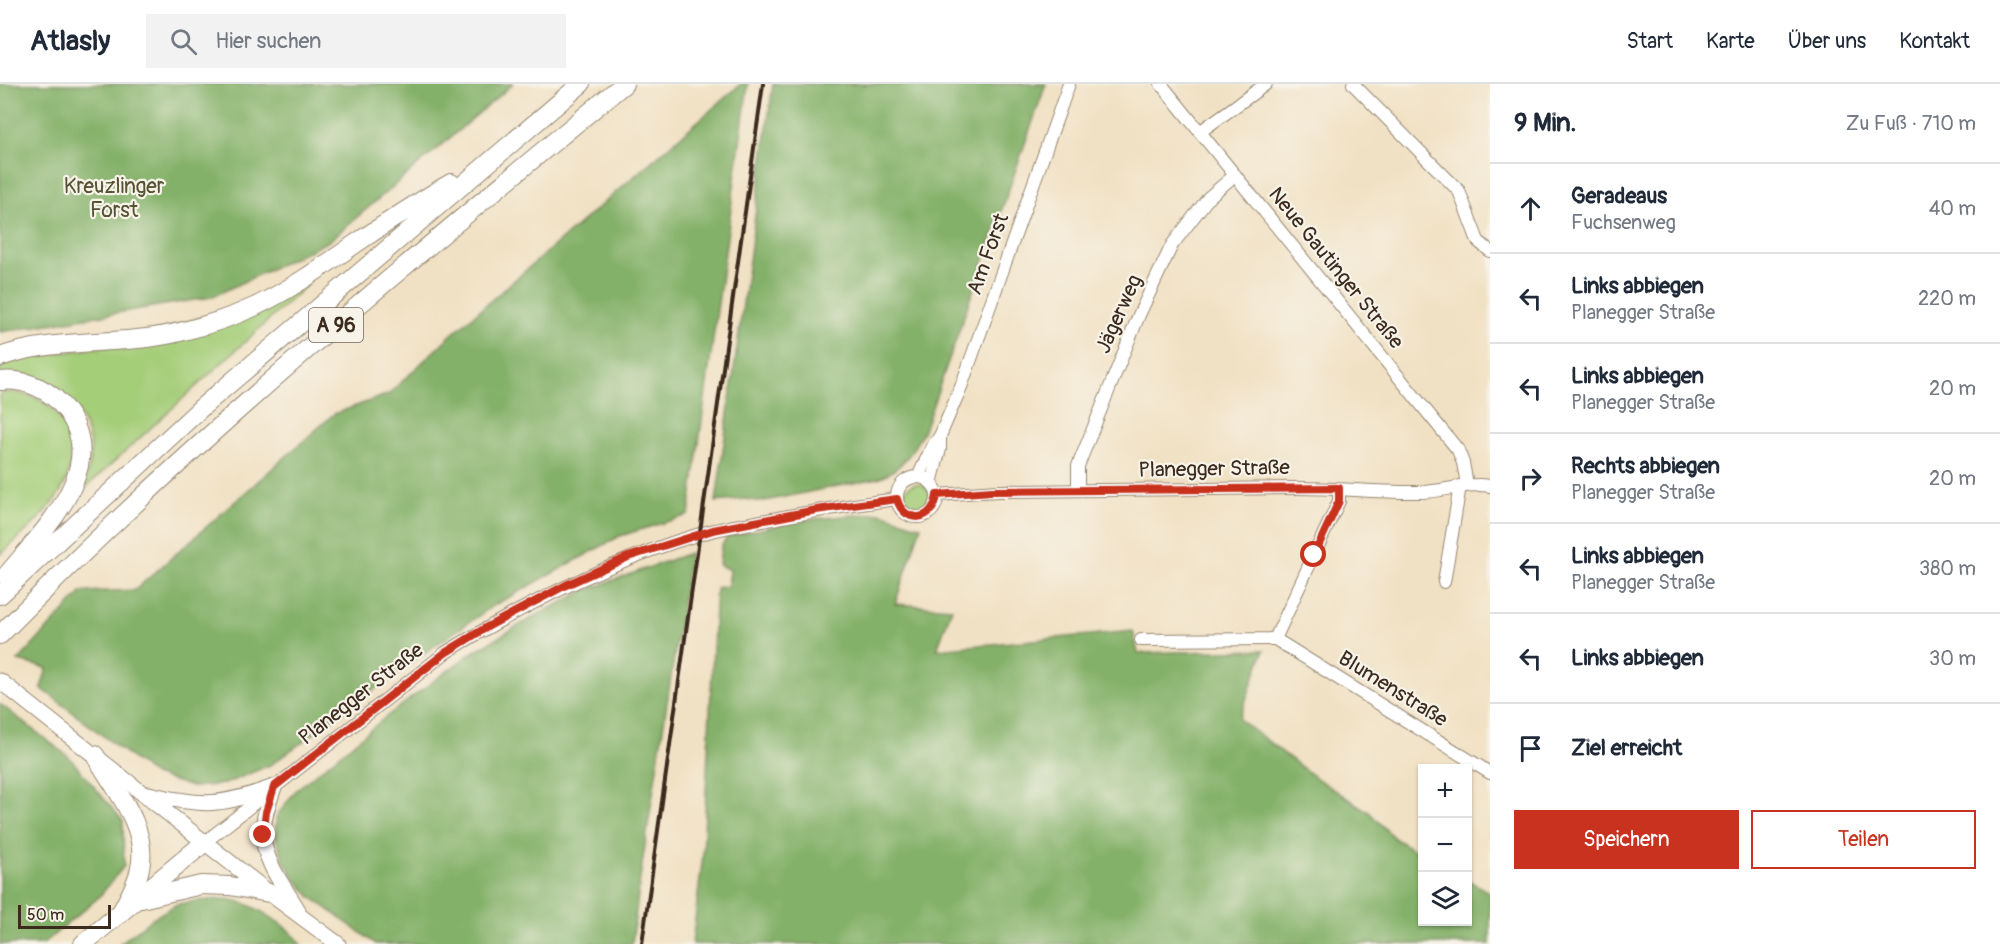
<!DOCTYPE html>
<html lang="de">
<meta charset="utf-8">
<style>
:root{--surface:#fff;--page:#f2f2f3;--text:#1f2937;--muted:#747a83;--line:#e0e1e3;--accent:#c8321e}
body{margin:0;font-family:Pangolin,sans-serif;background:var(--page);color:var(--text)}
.controls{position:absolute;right:18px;bottom:18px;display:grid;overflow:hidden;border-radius:0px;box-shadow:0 2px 4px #0004}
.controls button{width:54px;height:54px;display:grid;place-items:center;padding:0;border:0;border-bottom:2px solid var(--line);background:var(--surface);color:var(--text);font:30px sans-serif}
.scale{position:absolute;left:18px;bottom:15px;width:93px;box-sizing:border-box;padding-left:6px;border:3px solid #3b2a1e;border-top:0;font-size:16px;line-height:21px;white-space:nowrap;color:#3b2a1e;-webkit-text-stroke:4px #f7f3e8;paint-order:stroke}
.stop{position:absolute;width:18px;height:18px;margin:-14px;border:4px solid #c8321e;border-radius:50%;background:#fff}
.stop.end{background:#c8321e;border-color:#fff;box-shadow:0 2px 6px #0008}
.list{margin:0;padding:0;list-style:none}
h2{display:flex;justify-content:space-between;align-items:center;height:78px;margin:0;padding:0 24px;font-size:26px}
h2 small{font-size:20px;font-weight:400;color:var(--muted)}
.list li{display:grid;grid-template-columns:39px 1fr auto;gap:18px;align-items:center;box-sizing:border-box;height:90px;padding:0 24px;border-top:2px solid var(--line)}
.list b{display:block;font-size:22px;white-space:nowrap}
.list p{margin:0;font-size:20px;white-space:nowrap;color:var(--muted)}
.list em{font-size:20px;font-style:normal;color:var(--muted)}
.actions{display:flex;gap:12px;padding:18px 24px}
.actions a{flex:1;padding:14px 0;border:2px solid var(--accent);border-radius:0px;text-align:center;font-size:21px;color:var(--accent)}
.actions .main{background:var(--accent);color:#fff}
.icon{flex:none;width:33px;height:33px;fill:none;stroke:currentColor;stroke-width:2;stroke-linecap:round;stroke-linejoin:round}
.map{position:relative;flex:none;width:1490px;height:860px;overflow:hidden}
header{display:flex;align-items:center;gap:36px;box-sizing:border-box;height:84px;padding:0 30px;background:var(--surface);border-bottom:2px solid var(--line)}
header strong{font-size:28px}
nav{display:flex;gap:33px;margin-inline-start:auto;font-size:21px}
.search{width:420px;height:54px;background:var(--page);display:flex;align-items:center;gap:15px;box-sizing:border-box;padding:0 21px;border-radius:0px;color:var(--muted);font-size:22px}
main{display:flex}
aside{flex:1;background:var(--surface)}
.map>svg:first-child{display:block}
</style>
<header>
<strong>Atlasly</strong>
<div class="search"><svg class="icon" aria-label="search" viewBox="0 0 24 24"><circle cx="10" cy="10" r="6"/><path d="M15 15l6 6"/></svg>Hier suchen</div>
<nav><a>Start</a><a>Karte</a><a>Über uns</a><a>Kontakt</a></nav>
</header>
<main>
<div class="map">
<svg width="1490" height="860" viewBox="0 0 1490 860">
<rect width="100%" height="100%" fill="#f7f3e8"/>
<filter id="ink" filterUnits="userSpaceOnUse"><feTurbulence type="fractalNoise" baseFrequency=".0167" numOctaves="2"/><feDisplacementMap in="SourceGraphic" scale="12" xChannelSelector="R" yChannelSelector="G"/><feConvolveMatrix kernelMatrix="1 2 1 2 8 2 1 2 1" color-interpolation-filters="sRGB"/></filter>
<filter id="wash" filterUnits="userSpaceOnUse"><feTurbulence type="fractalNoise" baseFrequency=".008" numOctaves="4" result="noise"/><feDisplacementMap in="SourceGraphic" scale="24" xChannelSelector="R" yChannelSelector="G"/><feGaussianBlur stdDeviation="1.35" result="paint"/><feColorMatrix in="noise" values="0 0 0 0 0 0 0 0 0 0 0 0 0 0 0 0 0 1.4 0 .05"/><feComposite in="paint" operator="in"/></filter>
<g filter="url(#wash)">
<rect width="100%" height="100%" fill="#f1e1c4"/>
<g fill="#a5ce79" stroke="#707c4c" stroke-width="1.5">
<path d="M309 199 83 406C87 392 92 375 90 360 85 330 62 301 33 292 23 289 10 291 0 291V282L16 275 111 262Z"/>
<path d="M10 308C17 309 26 310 33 313 80 333 81 387 50 422 36 440 17 455 0 471V309Z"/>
<circle cx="917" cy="413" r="13"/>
</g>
<g fill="#84b169" stroke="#606e44" stroke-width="1.5">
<polygon points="0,0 513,0 329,157 212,213 0,248"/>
<polygon points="741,0 748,0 689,431 620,452 493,522 420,572 272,680 225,700 193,703 154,691 41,604 47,584 18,577 82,508 135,506 334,330 389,310 451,251"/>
<path d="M773 0H1046L924 346C911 369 903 385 878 394L760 418 746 415 716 418Z"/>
<path d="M879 429C895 431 905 441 921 442L895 520 952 524 937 565 1133 547 1138 569 1264 566 1239 635 1313 692 1369 728 1394 754 1422 771V838H1468V796L1490 809V860H692L703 771 716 504 728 502 730 486 719 481 721 463 727 453 801 436Z"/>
<polygon points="690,469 640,794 632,860 376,860 311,813 296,796 283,776 276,753 276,733 296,706 387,632 473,568 537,531 586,506"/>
<polygon points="0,620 69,673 123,737 124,782 99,813 43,860 0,860"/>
<path d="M204 816C213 816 224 814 233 816 254 820 290 843 301 860H119L153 834 177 820Z"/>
</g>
</g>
<g filter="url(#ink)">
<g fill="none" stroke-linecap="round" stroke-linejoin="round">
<defs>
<g id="minor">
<polyline points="1161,0 1458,366 1463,379 1467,400"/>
<polyline points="1353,0 1459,107 1478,157 1490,167"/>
<polyline points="1201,47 1266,0"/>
<polyline points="918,393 932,363 940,352 961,303 1069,0"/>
<circle cx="917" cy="413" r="20"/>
<polyline points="931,399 940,365 940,352"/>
<polyline points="1078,406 1078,382 1139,231 1172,161 1209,113 1235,91"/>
<path d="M937 411 998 407 1299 404C1340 404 1380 409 1421 408 1445 408 1466 398 1490 402"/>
<polyline points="1444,498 1460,402"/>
<polyline points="1275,555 1490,689"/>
<polyline points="1141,556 1275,555 1339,417 1339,404"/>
<path d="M205 758 445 569C525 520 609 477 700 450 720 444 741 441 762 437 807 428 852 421 897 415"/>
</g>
<g id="major">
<polyline points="0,597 269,809 338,860"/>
<path d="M274 703C269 718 263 733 263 749 263 777 285 804 298 826"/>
<path d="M149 710C204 723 221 722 274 703"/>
</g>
<g id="highway">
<path d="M0 273C58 252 121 263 180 248 205 242 230 234 254 223 290 206 322 183 355 160 386 139 418 118 451 99"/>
<path d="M0 297C21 294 44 303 59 318 117 378 44 445 6 492"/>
<polyline points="0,511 201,324 581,0"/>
<path d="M0 551C195 353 410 176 624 0"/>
<path d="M95 671C114 704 149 744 140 784 137 801 127 816 120 830"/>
<polyline points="141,815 201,801 230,802 269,809"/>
<polyline points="83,860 205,758"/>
</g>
</defs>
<use href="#minor" stroke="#968671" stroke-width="14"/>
<use href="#major" stroke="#968671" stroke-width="17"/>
<use href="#highway" stroke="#968671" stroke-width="20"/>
<use href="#minor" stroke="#fff" stroke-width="12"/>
<use href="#major" stroke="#fff" stroke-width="15"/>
<use href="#highway" stroke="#fff" stroke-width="18"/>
<polyline stroke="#3b2a1e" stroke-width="4" points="642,860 763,0"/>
</g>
</g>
<g fill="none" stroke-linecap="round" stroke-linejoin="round" filter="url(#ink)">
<path stroke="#c8321e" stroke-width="8" d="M263 751 266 728 274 703 445 569 487 543 566 501 628 473 713 446 816 426 897 415C904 441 934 438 937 411L992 407 1339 404V417L1314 471"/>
</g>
<g text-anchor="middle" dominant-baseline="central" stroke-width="4.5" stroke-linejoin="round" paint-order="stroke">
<rect fill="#f7f3e8" stroke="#73665b" stroke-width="1.5" x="309" y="224" width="54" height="34" rx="4.5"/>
<g font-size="20" font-weight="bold" fill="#3b2a1e">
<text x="336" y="241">A 96</text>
</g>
<g font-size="21" fill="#565335" stroke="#f7f3e8">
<text x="114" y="102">Kreuzlinger<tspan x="114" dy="24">Forst</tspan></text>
</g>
<g font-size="21" fill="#3b2a1e" stroke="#f7f3e8">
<text transform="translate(988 170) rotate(-70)">Am Forst</text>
<text transform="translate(1336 184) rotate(51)">Neue Gautinger Straße</text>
<text transform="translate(1119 230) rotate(-66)">Jägerweg</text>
<text transform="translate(1214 385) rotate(-1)">Planegger Straße</text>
<text transform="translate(1393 605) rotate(32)">Blumenstraße</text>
<text transform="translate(361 610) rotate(-38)">Planegger Straße</text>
</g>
</g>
</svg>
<div class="controls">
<button>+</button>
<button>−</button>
<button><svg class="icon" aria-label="layers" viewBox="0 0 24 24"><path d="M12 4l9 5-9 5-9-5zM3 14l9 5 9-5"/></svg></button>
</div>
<div class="scale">50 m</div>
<div class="stop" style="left:1314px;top:471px"></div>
<div class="stop end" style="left:263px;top:751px"></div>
</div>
<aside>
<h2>9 Min.<small>Zu Fuß · 710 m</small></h2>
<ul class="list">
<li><svg class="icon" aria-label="ahead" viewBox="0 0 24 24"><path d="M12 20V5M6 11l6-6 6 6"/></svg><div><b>Geradeaus</b><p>Fuchsenweg</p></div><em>40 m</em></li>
<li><svg class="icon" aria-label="left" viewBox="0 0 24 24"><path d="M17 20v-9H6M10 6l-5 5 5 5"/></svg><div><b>Links abbiegen</b><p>Planegger Straße</p></div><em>220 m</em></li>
<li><svg class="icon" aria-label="left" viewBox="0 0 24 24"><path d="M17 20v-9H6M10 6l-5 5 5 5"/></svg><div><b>Links abbiegen</b><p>Planegger Straße</p></div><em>20 m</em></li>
<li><svg class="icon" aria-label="right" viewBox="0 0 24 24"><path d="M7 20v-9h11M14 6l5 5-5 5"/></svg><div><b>Rechts abbiegen</b><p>Planegger Straße</p></div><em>20 m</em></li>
<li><svg class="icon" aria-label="left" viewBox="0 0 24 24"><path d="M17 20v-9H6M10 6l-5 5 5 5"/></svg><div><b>Links abbiegen</b><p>Planegger Straße</p></div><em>380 m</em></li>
<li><svg class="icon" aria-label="left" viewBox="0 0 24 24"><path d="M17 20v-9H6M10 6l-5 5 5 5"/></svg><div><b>Links abbiegen</b></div><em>30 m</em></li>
<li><svg class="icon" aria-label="arrive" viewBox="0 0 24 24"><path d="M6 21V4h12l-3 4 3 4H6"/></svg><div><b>Ziel erreicht</b></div></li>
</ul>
<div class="actions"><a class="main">Speichern</a><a>Teilen</a></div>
</aside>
</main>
